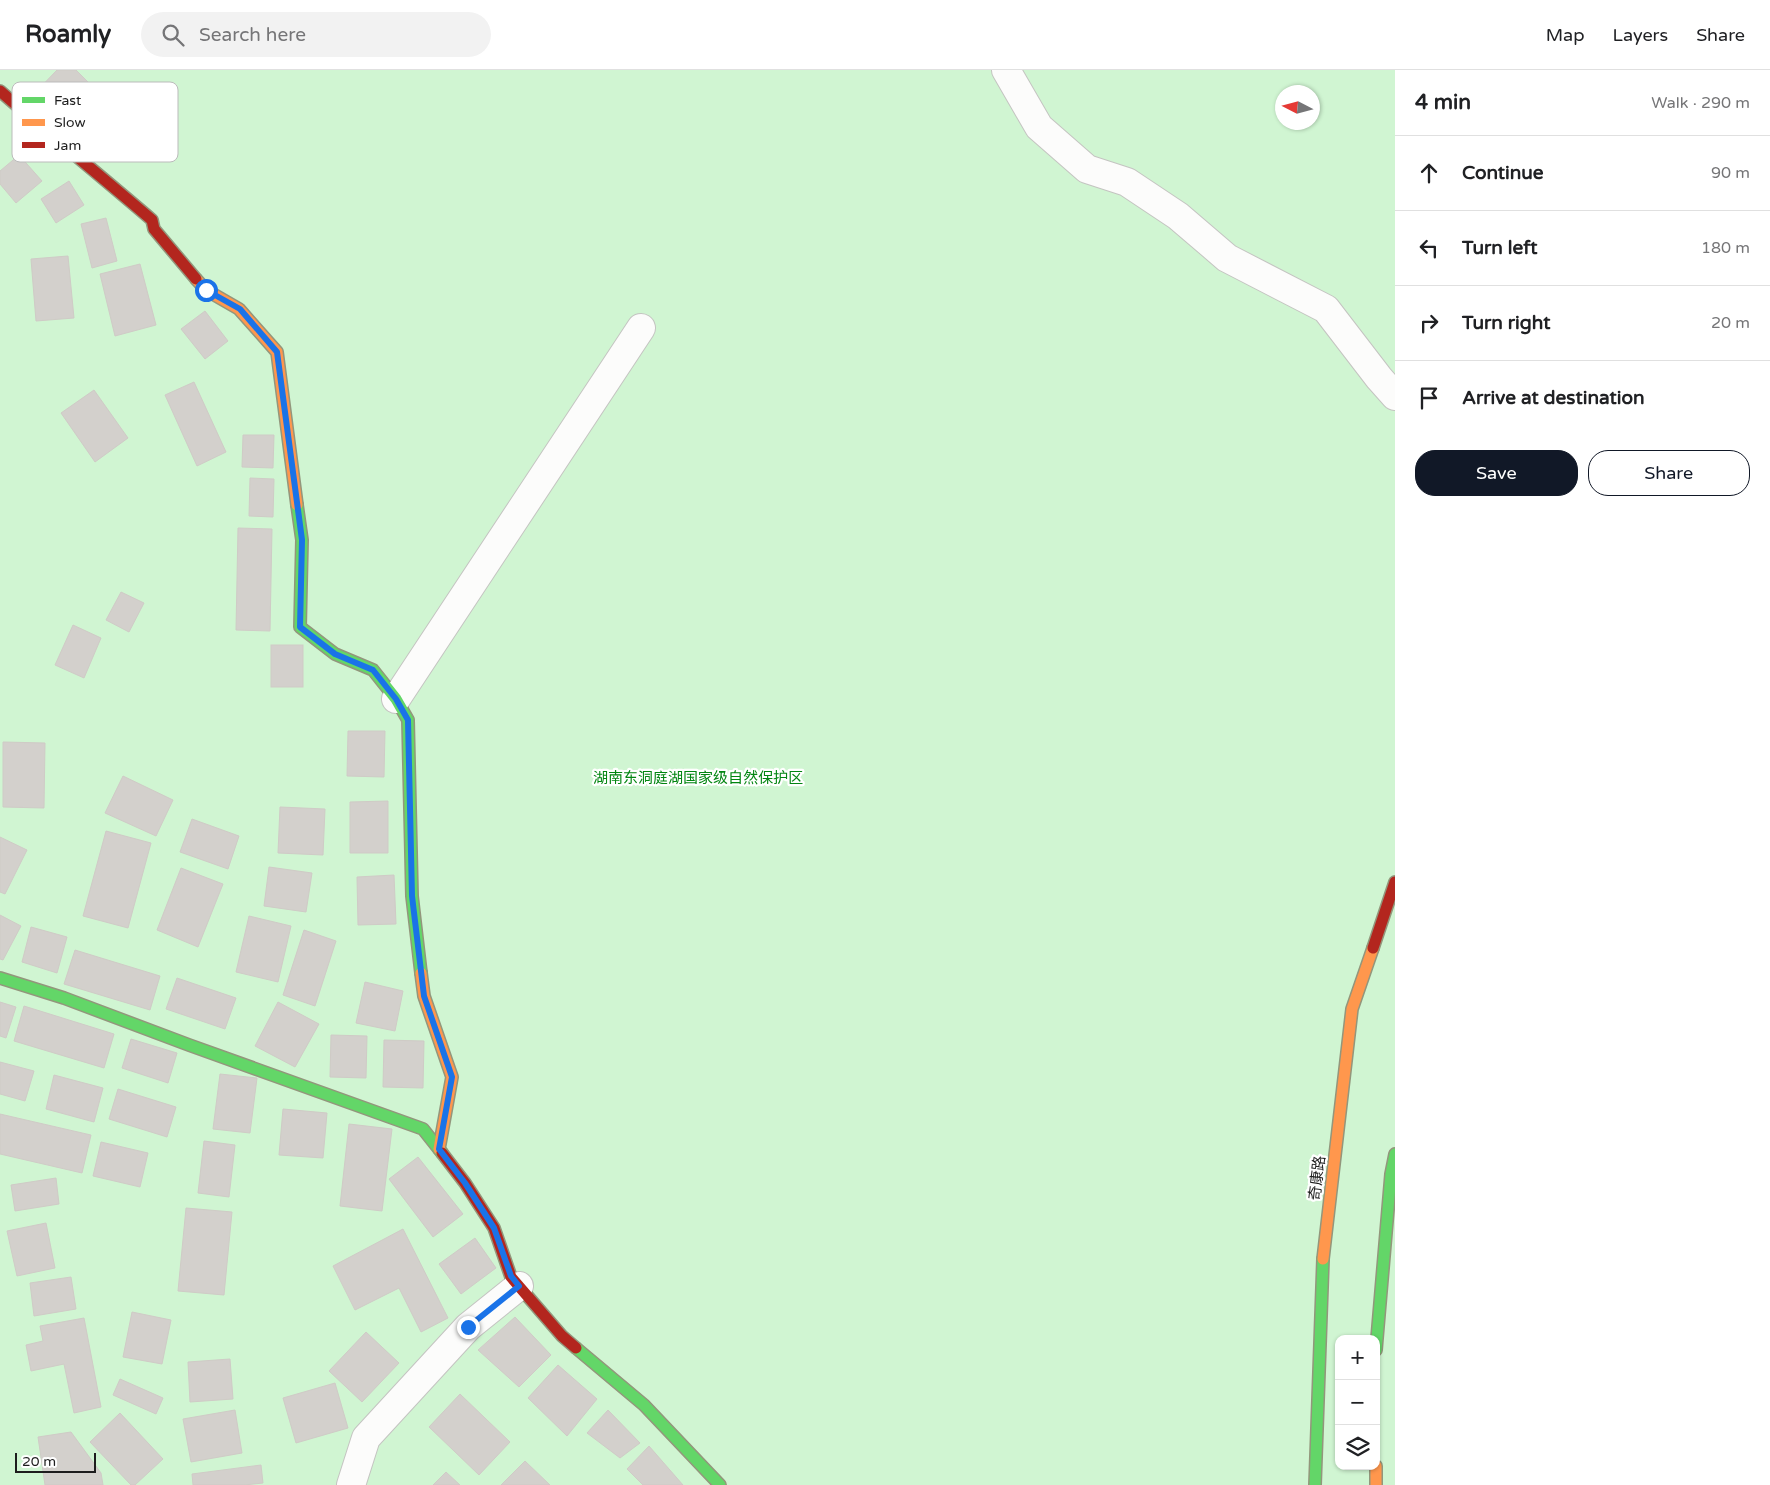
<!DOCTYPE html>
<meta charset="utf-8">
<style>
:root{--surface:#fff;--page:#f2f2f2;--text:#202124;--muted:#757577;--line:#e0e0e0;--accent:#111827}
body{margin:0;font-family:"Varela Round","Noto Sans SC",sans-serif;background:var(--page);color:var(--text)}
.controls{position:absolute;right:15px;bottom:15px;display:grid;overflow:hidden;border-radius:10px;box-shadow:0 1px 4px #0004}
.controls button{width:45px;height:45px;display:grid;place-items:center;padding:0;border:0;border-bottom:1px solid var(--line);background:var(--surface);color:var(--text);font:25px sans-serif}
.compass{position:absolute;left:1275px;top:15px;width:45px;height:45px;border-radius:50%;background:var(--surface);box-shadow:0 1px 4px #0004;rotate:276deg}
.scale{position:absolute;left:15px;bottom:12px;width:81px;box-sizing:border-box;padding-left:5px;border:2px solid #1d1d1d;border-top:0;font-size:14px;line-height:18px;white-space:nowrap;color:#1d1d1d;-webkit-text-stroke:4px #fff;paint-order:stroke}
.stop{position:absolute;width:15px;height:15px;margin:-11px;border:4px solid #1a73e8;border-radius:50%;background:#fff}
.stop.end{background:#1a73e8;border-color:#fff;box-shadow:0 1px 5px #0008}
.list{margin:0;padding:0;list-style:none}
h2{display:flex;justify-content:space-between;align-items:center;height:65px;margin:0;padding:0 20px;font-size:21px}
h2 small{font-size:16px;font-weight:400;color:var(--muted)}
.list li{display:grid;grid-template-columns:32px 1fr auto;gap:15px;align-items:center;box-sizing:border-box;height:75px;padding:0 20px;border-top:1px solid var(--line)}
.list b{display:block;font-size:19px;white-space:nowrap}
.list em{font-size:16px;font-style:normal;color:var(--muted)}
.actions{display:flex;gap:10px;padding:15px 20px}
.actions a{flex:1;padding:11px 0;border:1px solid var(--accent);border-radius:20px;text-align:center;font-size:18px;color:var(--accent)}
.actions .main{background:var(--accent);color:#fff}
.icon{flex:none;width:28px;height:28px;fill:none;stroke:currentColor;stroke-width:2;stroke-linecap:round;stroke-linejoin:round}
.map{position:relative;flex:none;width:1395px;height:1415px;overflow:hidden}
header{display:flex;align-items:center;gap:30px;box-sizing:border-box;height:70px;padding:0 25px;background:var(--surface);border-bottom:1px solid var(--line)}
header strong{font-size:24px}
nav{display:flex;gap:28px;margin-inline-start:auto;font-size:18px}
.search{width:350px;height:45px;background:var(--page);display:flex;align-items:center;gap:12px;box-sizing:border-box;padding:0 18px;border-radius:28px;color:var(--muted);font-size:19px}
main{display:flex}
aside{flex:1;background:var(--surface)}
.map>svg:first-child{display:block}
</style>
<header>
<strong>Roamly</strong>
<div class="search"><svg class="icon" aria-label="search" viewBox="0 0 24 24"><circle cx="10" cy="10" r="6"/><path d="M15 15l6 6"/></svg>Search here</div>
<nav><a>Map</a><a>Layers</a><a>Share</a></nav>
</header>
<main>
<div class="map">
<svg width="1395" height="1415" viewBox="0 0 1395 1415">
<rect width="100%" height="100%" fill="#eceae5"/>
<path fill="#d0f5d2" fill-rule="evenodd" d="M0 0H1395V1415H0ZM1282 22H1312V52H1282ZM1339 1269H1376V1396H1339Z"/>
<g fill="#d3d0cc" stroke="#cfcbc6">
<polygon points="57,0 76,0 95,19 61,55 31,27"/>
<polygon points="19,85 42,111 16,133 0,114 0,101"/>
<polygon points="69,111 84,135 56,153 41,129"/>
<polygon points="106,148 117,191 92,198 81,154"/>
<polygon points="68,186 74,248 36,251 31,189"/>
<polygon points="140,194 156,255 115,266 100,204"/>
<polygon points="205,241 228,271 205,289 181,259"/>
<polygon points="194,312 226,382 197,396 165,325"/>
<polygon points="94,320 128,368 95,392 61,343"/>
<polygon points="243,365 274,365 273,398 242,397"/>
<polygon points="250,408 274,409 273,447 249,446"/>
<polygon points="238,458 272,459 270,561 236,560"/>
<polygon points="121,522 144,533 129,562 106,550"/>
<polygon points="73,555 101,568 84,608 55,595"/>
<rect x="271" y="575" width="32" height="42"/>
<polygon points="348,661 385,661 384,707 347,706"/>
<polygon points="3,672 45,673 44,738 3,737"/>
<polygon points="123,706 173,730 156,766 105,743"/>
<polygon points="388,731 388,783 350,783 350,732"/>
<polygon points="280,737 325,739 323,785 278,783"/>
<polygon points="192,749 239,766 228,799 180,782"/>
<polygon points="106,761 151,773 128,858 83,846"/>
<polygon points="0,767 27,780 5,824 0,822"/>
<polygon points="269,797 312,803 306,842 264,836"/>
<polygon points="181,798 223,814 198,877 157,860"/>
<polygon points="394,805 396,854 358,855 357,807"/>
<polygon points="0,845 21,856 3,890 0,889"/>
<polygon points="249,846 291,856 278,912 236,902"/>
<polygon points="31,857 67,867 57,903 22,892"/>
<polygon points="304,860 336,871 315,936 283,925"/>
<polygon points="75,880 160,906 150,940 64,914"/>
<polygon points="177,908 236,928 225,959 166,939"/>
<polygon points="365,912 403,921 395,961 356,953"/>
<polygon points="0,932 16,937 6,968 0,966"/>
<polygon points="278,932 319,954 295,997 255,976"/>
<polygon points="24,936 114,964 104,998 14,971"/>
<polygon points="331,965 367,966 366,1008 330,1007"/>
<polygon points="131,969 177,983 168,1013 122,998"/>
<polygon points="384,970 424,971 423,1018 383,1017"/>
<polygon points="0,992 34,1001 25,1031 0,1024"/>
<polygon points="220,1004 257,1008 250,1063 213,1059"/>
<polygon points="54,1005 103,1018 94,1052 46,1039"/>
<polygon points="118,1019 176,1037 167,1067 109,1049"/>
<polygon points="283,1039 327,1043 323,1088 279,1085"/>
<polygon points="0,1044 91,1065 82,1103 0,1084"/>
<polygon points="349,1054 392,1059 382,1141 340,1136"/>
<polygon points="204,1071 235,1075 229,1127 198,1123"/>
<polygon points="101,1072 148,1083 140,1117 93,1106"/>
<polygon points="418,1087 463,1144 433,1167 389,1109"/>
<polygon points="56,1108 59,1134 15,1141 11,1115"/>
<polygon points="186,1138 232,1142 224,1225 178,1221"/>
<polygon points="46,1153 55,1198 17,1206 7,1161"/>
<polygon points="403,1159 448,1248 421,1262 399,1218 355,1240 333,1196"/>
<polygon points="475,1168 496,1198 461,1224 439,1194"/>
<polygon points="71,1207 76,1239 34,1246 30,1213"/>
<polygon points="132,1242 171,1250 162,1294 123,1287"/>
<polygon points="515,1247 551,1285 519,1317 478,1280"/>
<polygon points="84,1248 101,1337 74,1343 64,1294 31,1301 26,1275 43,1271 40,1256"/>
<polygon points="366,1262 399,1293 362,1332 329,1301"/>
<polygon points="230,1289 233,1329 190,1332 188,1292"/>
<polygon points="558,1295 597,1329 567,1366 528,1328"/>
<polygon points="120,1309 163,1328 156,1344 113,1325"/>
<polygon points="335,1313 348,1358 296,1373 283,1328"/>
<polygon points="460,1324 510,1372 479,1405 429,1357"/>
<polygon points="235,1340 242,1383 191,1392 183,1349"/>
<polygon points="608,1340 640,1373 620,1388 587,1363"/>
<polygon points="120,1343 163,1389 135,1415 131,1415 90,1372"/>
<polygon points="71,1362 101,1403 103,1415 45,1415 38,1367"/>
<polygon points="649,1376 683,1415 643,1415 627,1399"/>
<polygon points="525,1391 550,1415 501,1415"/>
<polygon points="261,1395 263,1413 244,1415 193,1415 192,1404"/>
<polygon points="446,1402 460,1415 433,1415"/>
</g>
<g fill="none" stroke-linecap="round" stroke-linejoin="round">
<defs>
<g id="street">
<polyline points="1006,0 1039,57 1087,99 1127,112 1178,146 1227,188 1326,239 1379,308 1395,326"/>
<polyline points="396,629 641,258"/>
<polyline points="351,1415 366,1368 468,1257 519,1216"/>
</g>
<g id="fast">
<polyline points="297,435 302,470 300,557 335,584 373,600 396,629 408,650 412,826 421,903"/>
<polyline points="0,908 64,928 189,975 423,1059 442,1083"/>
<polyline points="576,1278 644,1335 720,1415"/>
<polyline points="1376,1280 1391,1104 1395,1084"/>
<polyline points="1315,1415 1323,1189"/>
</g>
<g id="slow">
<polyline points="196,209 206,220 239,239 277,282 297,435"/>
<polyline points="421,903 424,926 452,1007 439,1079"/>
<polyline points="1323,1189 1352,939 1373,878"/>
<polyline points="1376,1396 1376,1415"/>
</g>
<g id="jam">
<path d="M0 21C50 65 102 107 152 150L154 159 196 209"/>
<polyline points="1373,878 1395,812"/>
<polyline points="442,1083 465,1113 494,1158 511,1207 562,1266 576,1278"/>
</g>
</defs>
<use href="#street" stroke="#c4c4c1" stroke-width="30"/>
<use href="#fast" stroke="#93967c" stroke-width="14"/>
<use href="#slow" stroke="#93967c" stroke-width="14"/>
<use href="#jam" stroke="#93967c" stroke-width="14"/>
<use href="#street" stroke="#fcfcfb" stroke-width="28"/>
<use href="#fast" stroke="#63d668" stroke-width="11"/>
<use href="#slow" stroke="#ff974d" stroke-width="11"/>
<use href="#jam" stroke="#b3261e" stroke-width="11"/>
</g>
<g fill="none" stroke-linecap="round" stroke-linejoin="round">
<polyline stroke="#1a73e8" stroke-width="6" points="206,220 240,239 277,282 302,470 300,557 335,584 373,600 396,629 408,650 412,826 424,926 452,1007 439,1079 465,1113 494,1158 511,1206 519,1216 468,1257"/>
</g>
<g text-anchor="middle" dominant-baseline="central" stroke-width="4.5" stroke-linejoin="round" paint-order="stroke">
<g font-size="15" fill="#028511" stroke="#fff">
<text x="698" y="708">湖南东洞庭湖国家级自然保护区</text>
</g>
<g font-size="15" fill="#1d1d1d" stroke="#fff">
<text transform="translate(1317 1108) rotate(-83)">奇康路</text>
</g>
</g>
<rect x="12" y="12" width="166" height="80" rx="8" fill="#fff" stroke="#bbb" stroke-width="1"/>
<rect x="22" y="27" width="23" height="6" fill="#63d668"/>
<rect x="22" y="49" width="23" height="7" fill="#ff974d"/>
<rect x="22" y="72" width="23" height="6" fill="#b3261e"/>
<g font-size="14" fill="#1d1d1d">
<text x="54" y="35">Fast</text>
<text x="54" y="57">Slow</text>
<text x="54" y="80">Jam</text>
</g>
</svg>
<div class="controls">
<button>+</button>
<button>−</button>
<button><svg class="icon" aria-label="layers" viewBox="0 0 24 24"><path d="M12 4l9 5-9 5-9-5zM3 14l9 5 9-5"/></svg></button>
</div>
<svg class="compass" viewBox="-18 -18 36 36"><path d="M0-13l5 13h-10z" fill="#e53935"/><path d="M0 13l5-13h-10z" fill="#757577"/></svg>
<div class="scale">20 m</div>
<div class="stop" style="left:206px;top:220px"></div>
<div class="stop end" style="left:468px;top:1257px"></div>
</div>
<aside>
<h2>4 min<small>Walk · 290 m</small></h2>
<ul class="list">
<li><svg class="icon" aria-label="ahead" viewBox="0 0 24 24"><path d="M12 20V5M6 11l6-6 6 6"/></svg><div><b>Continue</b></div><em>90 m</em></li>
<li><svg class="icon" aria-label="left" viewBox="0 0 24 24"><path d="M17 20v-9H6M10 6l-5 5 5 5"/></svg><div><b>Turn left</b></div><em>180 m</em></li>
<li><svg class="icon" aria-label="right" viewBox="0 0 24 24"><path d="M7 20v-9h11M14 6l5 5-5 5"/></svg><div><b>Turn right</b></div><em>20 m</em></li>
<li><svg class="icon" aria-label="arrive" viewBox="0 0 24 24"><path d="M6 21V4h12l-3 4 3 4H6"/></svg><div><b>Arrive at destination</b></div></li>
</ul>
<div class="actions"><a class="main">Save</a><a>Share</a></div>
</aside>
</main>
